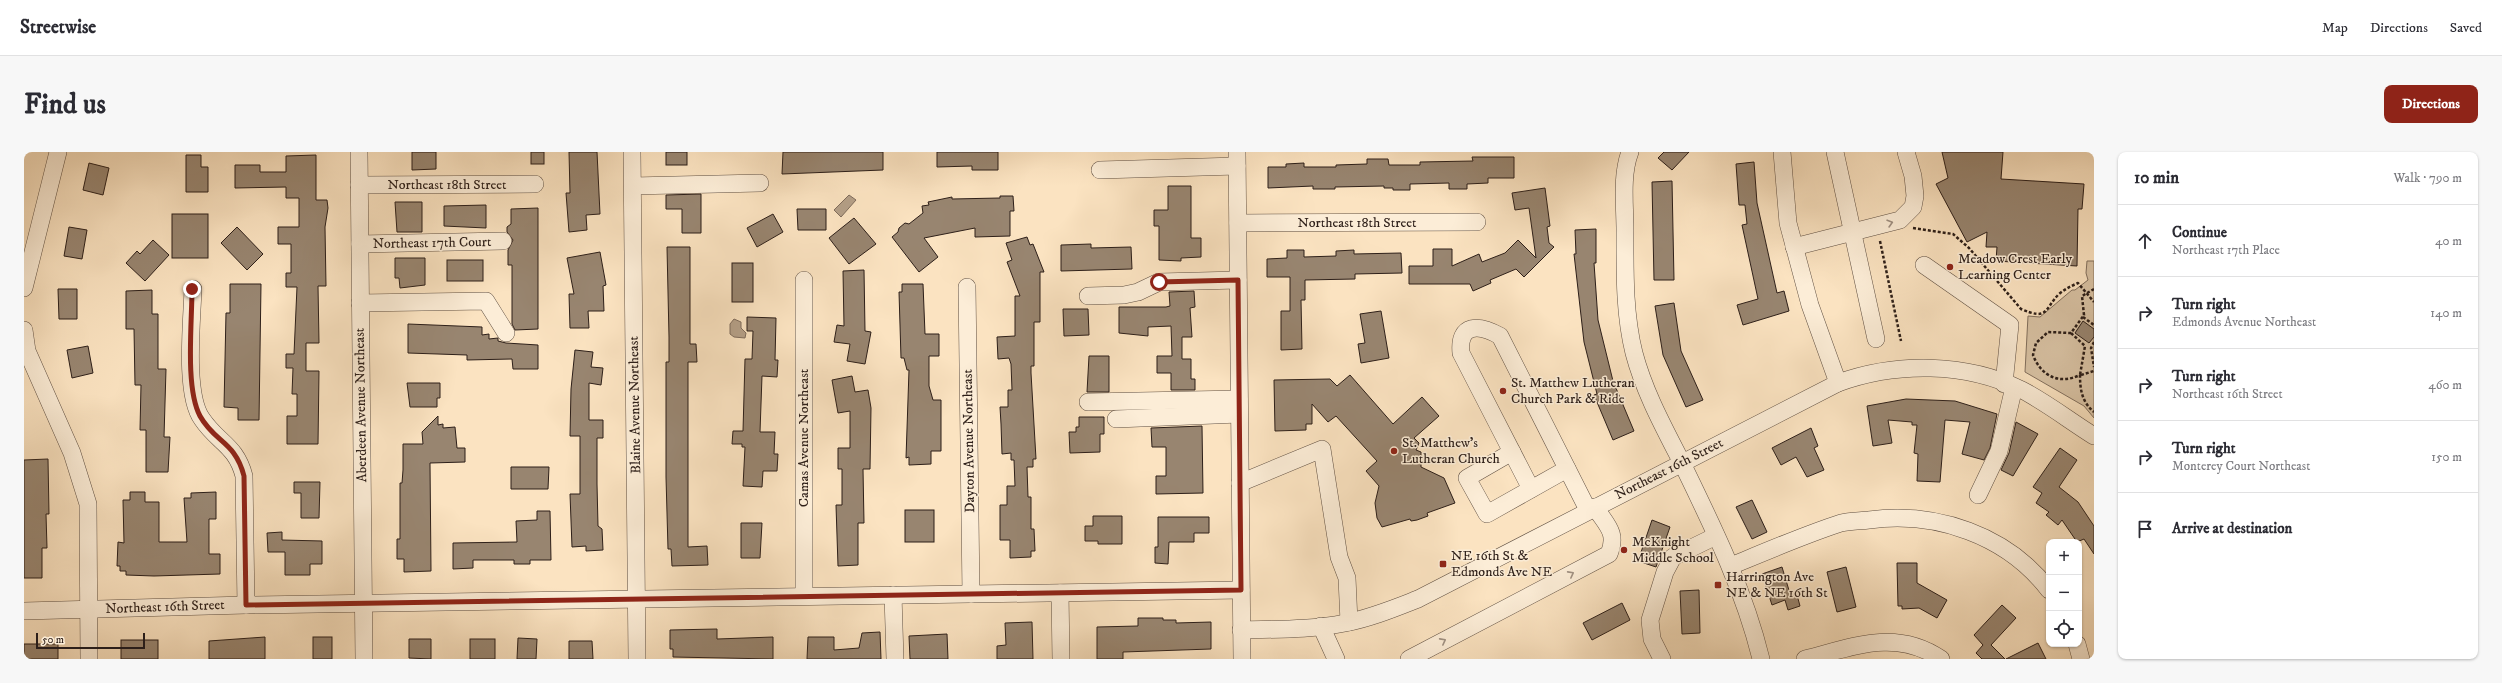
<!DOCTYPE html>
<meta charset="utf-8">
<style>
:root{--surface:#fff;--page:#f7f7f7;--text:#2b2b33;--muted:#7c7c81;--line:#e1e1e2;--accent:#8f2418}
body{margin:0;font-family:"IM FELL DW Pica",serif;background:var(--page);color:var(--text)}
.controls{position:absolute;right:12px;bottom:12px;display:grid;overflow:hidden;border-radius:8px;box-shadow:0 1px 3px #0004}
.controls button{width:36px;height:36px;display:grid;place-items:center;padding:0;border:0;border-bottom:1px solid var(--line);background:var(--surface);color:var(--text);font:20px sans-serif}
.scale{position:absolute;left:12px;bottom:10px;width:109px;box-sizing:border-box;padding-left:4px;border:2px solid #2d1f19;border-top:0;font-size:11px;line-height:14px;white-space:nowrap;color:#2d1f19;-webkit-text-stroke:3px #fcedd7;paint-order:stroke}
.stop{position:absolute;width:12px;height:12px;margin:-9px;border:3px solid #8f2418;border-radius:50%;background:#fff}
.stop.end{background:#8f2418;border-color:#fff;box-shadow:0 1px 4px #0008}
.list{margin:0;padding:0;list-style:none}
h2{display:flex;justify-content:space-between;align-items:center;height:52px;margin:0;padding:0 16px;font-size:17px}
h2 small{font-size:13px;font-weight:400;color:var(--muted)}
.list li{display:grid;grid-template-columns:26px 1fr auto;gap:12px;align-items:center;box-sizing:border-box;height:72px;padding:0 16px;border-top:1px solid var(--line)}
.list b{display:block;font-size:15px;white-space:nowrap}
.list p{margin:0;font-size:13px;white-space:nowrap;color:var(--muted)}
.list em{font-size:13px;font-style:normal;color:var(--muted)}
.icon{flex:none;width:22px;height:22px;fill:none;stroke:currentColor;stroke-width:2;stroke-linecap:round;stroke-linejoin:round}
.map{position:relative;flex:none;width:2070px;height:507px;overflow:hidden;border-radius:8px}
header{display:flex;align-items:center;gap:24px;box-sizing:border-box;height:56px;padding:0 20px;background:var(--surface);border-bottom:1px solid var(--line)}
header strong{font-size:19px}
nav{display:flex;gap:22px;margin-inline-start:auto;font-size:14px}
.intro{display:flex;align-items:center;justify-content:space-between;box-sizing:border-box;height:96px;padding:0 24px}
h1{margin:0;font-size:28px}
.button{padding:10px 18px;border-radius:8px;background:var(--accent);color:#fff;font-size:14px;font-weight:700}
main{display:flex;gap:24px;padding:0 24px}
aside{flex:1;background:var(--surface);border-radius:8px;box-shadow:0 1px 3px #0004}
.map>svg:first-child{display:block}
</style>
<header>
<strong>Streetwise</strong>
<nav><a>Map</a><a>Directions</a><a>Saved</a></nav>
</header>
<div class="intro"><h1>Find us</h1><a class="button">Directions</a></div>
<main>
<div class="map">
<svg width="2070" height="507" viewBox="0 0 2070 507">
<rect width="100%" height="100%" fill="#fbe3c1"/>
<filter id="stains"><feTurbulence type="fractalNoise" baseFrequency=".005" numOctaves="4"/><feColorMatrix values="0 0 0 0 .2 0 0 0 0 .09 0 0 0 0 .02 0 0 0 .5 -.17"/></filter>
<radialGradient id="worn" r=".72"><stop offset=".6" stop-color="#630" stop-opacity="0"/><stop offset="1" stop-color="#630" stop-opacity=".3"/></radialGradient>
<polygon fill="#d8c2a4" stroke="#82705e" points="2063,109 2070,109 2070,266 2060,254 2001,220 2004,164 2016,165 2048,138 2051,138 2064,128 2062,121"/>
<g fill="#b5a088" stroke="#7f6c5c">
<polygon points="825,43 832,48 817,65 810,58"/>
<polygon points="710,167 717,170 717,176 722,181 721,186 710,185 706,182 706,172"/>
</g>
<g fill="#988570" stroke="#2d1f19">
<polygon points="388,0 412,0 412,17 388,18"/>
<rect x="507" y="0" width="13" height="12"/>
<polygon points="545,0 573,0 576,62 562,63 563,78 545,80 542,41 546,41"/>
<rect x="642" y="0" width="21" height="13"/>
<polygon points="759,0 859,0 859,18 758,22"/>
<polygon points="913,0 974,0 974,18 948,18 948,14 913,15"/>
<polygon points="1640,0 1665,0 1648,18 1634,6"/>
<polygon points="1918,0 1979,0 1977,27 2060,32 2058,57 2054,57 2053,114 1972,109 1973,95 1962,95 1963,80 1943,90 1912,32 1924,26"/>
<polygon points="162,3 177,3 177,15 184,15 184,40 162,40"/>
<polygon points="292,3 292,48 303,48 304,56 301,75 302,134 294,134 295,191 282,191 282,219 295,219 294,292 263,292 263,264 273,264 273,242 268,242 269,216 262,216 262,202 270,202 273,135 262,135 262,121 267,121 267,92 254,92 254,75 275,75 275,46 262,46 262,35 211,36 211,13 236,13 236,20 262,20 262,4"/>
<polygon points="1448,5 1490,5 1490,26 1464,26 1464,31 1443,32 1443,37 1425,37 1425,31 1386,32 1386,38 1369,38 1369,36 1360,36 1360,34 1311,35 1311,37 1289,37 1289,34 1244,36 1244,15 1262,15 1262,12 1280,11 1280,15 1312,15 1312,13 1343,12 1343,7 1364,7 1365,13 1396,13 1396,10 1449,9"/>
<polygon points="1730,10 1733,51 1753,141 1760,139 1765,159 1719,173 1713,153 1734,147 1718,73 1723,72 1721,53 1715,53 1712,12"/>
<polygon points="65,11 85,16 79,43 59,38"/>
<polygon points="1648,29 1650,128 1630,128 1628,30"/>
<polygon points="1144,34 1167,34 1167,86 1177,86 1177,105 1157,106 1157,109 1135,108 1135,74 1130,74 1130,58 1144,58"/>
<polygon points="1521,36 1526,74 1523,75 1525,91 1530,95 1500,125 1492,117 1466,128 1467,131 1449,139 1446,132 1385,132 1385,114 1409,114 1409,97 1428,97 1428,114 1455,102 1458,110 1481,101 1494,88 1512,106 1505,56 1491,58 1488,41"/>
<polygon points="677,42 677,81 658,81 658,57 642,57 642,43"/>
<polygon points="976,44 989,44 990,59 986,59 986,84 951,85 951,76 900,86 914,105 895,120 868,85 874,80 875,76 881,71 885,72 899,61 898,54 905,53 904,50 928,45 928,47 976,46"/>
<polygon points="371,50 398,50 398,80 373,80"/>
<polygon points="462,53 462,76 420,74 420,54"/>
<polygon points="514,56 514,177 491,178 488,172 488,113 484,113 484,98 489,88 483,80 483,75 487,72 487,57"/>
<polygon points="773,57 802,57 802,78 774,78"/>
<rect x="148" y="62" width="36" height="44"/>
<polygon points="749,62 759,80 733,95 723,76"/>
<polygon points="830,66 852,92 825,112 805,86"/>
<polygon points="45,75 63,78 58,107 40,104"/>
<polygon points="213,75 239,102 223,118 197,91"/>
<polygon points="1572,77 1572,111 1570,111 1574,168 1589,229 1610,279 1589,288 1570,243 1573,242 1560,190 1550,102 1552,102 1551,78"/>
<polygon points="1003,85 1006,93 1009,92 1020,120 1016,120 1016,170 1010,170 1010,214 1007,214 1007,221 1012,307 1009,307 1009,315 1003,315 1004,345 1007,345 1007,377 1010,377 1011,399 1007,399 1007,405 986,406 986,388 976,388 976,353 983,353 983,334 991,334 990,308 987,308 987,301 978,302 977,272 976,255 984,255 984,238 988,238 987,212 985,206 974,207 973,185 991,184 991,144 996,144 983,110 988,108 982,91"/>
<polygon points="129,88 145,103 121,129 102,111 113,99 116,102"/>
<polygon points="1067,92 1067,96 1107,95 1108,117 1037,119 1037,93"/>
<polygon points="643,95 666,95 666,192 672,192 673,210 664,210 664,395 683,394 684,413 648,414 647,397 644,397 642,325 642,210 645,210 645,185"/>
<polygon points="1263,98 1280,98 1280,105 1312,104 1312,99 1330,98 1330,102 1377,101 1378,121 1331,122 1331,127 1281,128 1281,148 1277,148 1278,197 1257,198 1257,159 1266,159 1266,125 1243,125 1243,107 1263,106"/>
<polygon points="576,100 582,133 579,134 580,159 564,159 565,176 546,176 545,142 550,142 543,106"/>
<polygon points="371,106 401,106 401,133 376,136 375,126 371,126"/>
<rect x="423" y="108" width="36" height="21"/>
<rect x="708" y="111" width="21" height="39"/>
<polygon points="840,118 841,179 847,180 841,212 823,209 826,192 810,190 813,173 820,174 819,119"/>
<polygon points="206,132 237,132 235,268 214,268 214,256 200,255 202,161 206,161"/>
<polygon points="878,132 899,132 901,182 915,182 915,204 905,204 905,234 909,248 917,248 917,299 907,299 907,312 885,313 885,305 882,306 885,218 883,218 880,206 877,206 875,140 878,140"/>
<polygon points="34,137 53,137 53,167 35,167"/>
<polygon points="128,138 128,162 134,162 134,217 142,217 140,285 146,285 144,320 122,320 122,278 116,278 117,233 111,233 110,177 102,177 102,139"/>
<polygon points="1170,139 1171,155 1166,156 1168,185 1158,185 1158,207 1167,207 1167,227 1171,227 1171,238 1147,238 1147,221 1133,221 1133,204 1148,204 1147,174 1124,175 1124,184 1095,181 1095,155 1142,155 1146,154 1145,140"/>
<polygon points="1650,151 1657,199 1679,248 1662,255 1639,203 1631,154"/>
<polygon points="1039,157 1064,157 1065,183 1040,184"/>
<polygon points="1357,159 1365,206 1337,211 1334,192 1341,191 1336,162"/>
<polygon points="723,165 752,166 751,208 754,208 753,225 738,224 736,280 751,280 750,302 754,302 753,319 739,319 738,335 719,334 721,295 718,295 718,292 708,292 709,279 719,279 721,207 728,207 729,179 723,179"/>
<polygon points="2059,169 2070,177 2070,185 2065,191 2051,181"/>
<polygon points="384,172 458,175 458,183 465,182 465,187 474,186 474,189 482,191 514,193 514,217 489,217 488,207 443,208 443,203 384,201"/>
<polygon points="64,194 69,221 48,226 43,198"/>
<polygon points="551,198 569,200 567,215 579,216 577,233 565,231 565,268 579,268 579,286 573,286 573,332 574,374 578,377 579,398 562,399 562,394 548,395 546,342 556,342 556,284 546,284 547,237"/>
<polygon points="1065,204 1085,204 1085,240 1063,240"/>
<polygon points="1326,223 1369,272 1398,245 1415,264 1390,286 1395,291 1392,298 1397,300 1397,315 1420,326 1431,351 1403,361 1404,364 1393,368 1387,369 1386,367 1358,375 1353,366 1351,351 1355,334 1342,319 1353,309 1312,264 1304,270 1288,252 1288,272 1282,272 1282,278 1251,279 1250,228 1306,227 1313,234"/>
<polygon points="828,224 831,240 844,238 847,256 846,317 839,317 840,371 834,371 834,413 814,414 812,353 818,353 818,317 814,317 814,296 826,296 826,259 814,261 808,228"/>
<polygon points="383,231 416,231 416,246 413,246 413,255 386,255"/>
<polygon points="1882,247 1931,249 1973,262 1966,296 1960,308 1938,302 1946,270 1921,268 1916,330 1893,329 1894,302 1890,301 1893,273 1888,273 1888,270 1864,268 1868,291 1849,294 1843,254"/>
<polygon points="414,264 414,273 419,272 419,276 431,275 433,296 441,296 441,310 406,311 407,419 380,420 380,407 373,407 373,387 376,387 376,331 378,331 379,318 379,292 399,292 398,280"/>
<polygon points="1055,265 1080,265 1080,282 1076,282 1076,300 1046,301 1045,280 1052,280 1052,275 1055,275"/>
<polygon points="1992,270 2014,282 1989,324 1977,318 1985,301"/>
<polygon points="1178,274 1179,341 1132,342 1132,324 1142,324 1142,295 1128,295 1127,276"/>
<polygon points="1787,276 1794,294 1790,296 1800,318 1783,325 1772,305 1757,313 1748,296"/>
<polygon points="2036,296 2053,308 2035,335 2054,350 2070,374 2070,402 2060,387 2053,390 2038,368 2034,373 2022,363 2025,360 2012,351 2018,341 2009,335"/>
<polygon points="24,307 25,362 22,362 23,396 18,396 18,426 0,426 0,308"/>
<polygon points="487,315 525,315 524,337 487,337"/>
<polygon points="270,330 296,330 295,366 277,366 277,341 270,341"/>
<polygon points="106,340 121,340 121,350 135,350 135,390 163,390 160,346 167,346 167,341 192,340 192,367 185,367 185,402 196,402 196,422 130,424 102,423 102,419 96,419 96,414 93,414 94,390 100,391 99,348 106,348"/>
<polygon points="1728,348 1743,380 1728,387 1712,355"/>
<rect x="881" y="358" width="29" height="32"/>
<polygon points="513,359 526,359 527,408 506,408 506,412 490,412 490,408 449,408 449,416 429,417 429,391 493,390 492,369 513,368"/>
<polygon points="1069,364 1098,364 1098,392 1074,392 1074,389 1061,389 1061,374 1069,374"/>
<polygon points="1134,365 1185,365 1185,381 1170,381 1170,390 1145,390 1144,412 1131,411 1131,395 1134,395"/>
<polygon points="1628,368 1646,375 1632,415 1614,409"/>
<polygon points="717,371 738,371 736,406 717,406"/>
<polygon points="258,380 258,388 298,389 298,412 286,412 286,423 261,423 261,400 244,400 243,381"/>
<polygon points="1873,411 1893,411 1893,431 1923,448 1913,466 1895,456 1878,457 1878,454 1874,454"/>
<polygon points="1758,415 1767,445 1773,443 1776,454 1764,458 1761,448 1748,453 1738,422"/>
<polygon points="1822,415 1832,455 1813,460 1803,420"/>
<polygon points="1675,438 1676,481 1658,482 1656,439"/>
<polygon points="1598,451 1606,468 1568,488 1559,471"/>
<polygon points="1978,453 1992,466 1967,493 1981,507 1958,507 1952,501 1959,493 1950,483"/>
<polygon points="1114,466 1139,466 1139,468 1152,468 1152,471 1187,470 1187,497 1099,500 1099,507 1073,507 1073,475 1114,474"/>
<polygon points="1008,470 1009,507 973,507 973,494 982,493 981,471"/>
<polygon points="693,477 693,487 749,485 749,507 649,505 649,497 646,497 646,478"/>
<polygon points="856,480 857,507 783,507 784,485 810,485 810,498 835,496 838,481"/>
<polygon points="923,482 924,507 886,507 885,484"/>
<polygon points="241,485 241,507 185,507 185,489"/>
<rect x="289" y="485" width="19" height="22"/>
<polygon points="494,486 513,487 512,507 493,507"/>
<polygon points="385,487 407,487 407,507 385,506"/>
<rect x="446" y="487" width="25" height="20"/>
<rect x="97" y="488" width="37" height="19"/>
<polygon points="545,489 568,489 569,507 545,507"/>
<polygon points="2014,491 2022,507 1982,507"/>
<rect x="0" y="492" width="34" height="15"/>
</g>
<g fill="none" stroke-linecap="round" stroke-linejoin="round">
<defs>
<g id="minor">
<polyline points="335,0 340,507"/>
<polyline points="608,0 613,507"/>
<polyline points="1213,0 1218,507"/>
<path d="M1606 0C1597 23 1601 54 1601 78 1601 119 1600 161 1610 201 1620 239 1639 274 1657 309 1688 373 1720 437 1737 507"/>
<polyline points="1758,0 1764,71 1786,153 1814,231"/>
<polyline points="1811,0 1852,187"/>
<polyline points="1076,18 1213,14"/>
<polyline points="335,33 511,32"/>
<polyline points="609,34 736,31"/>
<polyline points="1214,71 1453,70"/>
<polyline points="336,92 479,89"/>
<polyline points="1770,95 1876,68 1889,55 1891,44 1889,24 1882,0"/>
<polyline points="1900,113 1986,173 1980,232"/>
<polyline points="780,128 780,444"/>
<polyline points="943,135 947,442"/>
<polyline points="0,136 34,0"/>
<path d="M169 137C168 169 160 242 178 267 194 291 212 293 220 324L222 453"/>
<polyline points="1064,144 1100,143 1114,140 1135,130 1214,128"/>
<polyline points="336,151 462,149 482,181"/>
<polyline points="0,178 3,199 48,301 64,352 65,507"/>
<polyline points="1064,250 1215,247"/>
<polyline points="1092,267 1215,262"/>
<polyline points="1488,300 1443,326 1463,362 1543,317"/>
<polyline points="1216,331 1298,297 1315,405 1323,426 1325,470"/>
<path d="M1507 337 1437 201C1434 171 1455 172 1476 184L1564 358"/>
<polyline points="1954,343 1975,299 1990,235"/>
<path d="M1707 414C1743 399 1780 383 1817 371 1826 369 1836 369 1845 368 1912 359 1983 383 2025 438"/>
<polyline points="1036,441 1037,507"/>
<polyline points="869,443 871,507"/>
<polyline points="0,459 222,453 1217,438"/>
<polyline points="1297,474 1312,507"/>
<path d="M1217 478C1252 477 1287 478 1321 471 1347 466 1371 456 1394 447L1814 231C1872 210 1942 210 1998 238 2023 251 2046 269 2070 284"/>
<polyline points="2053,492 2057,507"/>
<path d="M1385 507 1585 402C1594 380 1582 373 1571 355"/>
<polyline points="1638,507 1628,487 1626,468 1641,420 1649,405 1692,384"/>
<path d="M1781 507C1829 495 1872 476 1917 507"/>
</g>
</defs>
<use href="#minor" stroke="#605043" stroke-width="18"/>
<g stroke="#2d1f19" stroke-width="2.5" stroke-dasharray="3 2" stroke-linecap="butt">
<path d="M1889 76 1929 82 1945 96 1997 157C2025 169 2020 157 2035 142 2041 137 2047 134 2054 131L2070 150"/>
<polyline points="1856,89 1877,189"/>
<path d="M2070 137 2058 144 2060 163 2047 181 2024 180 2012 191 2009 203C2017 224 2035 233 2056 223 2056 238 2058 250 2070 260"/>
<polyline points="2059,165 2070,173"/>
<polyline points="2047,181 2061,194 2056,223"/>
<polyline points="2070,190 2067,196 2070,215"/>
<polyline points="2057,223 2070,219"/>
</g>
<use href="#minor" stroke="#fcedd7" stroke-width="17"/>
</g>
<defs><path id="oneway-chevron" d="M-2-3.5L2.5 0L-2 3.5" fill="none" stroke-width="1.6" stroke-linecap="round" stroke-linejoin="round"/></defs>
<g stroke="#9f9082">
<use href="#oneway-chevron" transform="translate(1866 71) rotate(-16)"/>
<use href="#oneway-chevron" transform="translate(1547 422) rotate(-28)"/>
<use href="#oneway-chevron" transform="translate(1419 489) rotate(-28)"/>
</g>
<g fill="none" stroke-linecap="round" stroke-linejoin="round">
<path stroke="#8f2418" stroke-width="5" d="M168 137C168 171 161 236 176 264 191 291 211 289 220 324L222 453 1217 438 1214 128 1135 130"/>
</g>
<g fill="#8f2418" stroke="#fcedd7" stroke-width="1.5">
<circle cx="1926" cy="115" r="4"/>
<circle cx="1479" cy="239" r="4"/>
<circle cx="1370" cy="299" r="4"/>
<circle cx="1600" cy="398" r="4"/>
<rect x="1415" y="408" width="8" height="8" rx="2"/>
<rect x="1690" y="429" width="8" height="8" rx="2"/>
</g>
<g text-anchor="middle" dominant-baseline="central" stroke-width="3" stroke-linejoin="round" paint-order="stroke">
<g font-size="14" fill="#2d1f19" stroke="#fcedd7">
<text x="423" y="33">Northeast 18th Street</text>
<text x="1333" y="71">Northeast 18th Street</text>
<text transform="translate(408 91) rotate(-1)">Northeast 17th Court</text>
<text transform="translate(337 253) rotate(-91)">Aberdeen Avenue Northeast</text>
<text transform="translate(611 253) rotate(-91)">Blaine Avenue Northeast</text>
<text transform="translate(780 286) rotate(-90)">Camas Avenue Northeast</text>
<text transform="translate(945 289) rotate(-91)">Dayton Avenue Northeast</text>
<text transform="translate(1645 317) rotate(-27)">Northeast 16th Street</text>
<text transform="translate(141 455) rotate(-2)">Northeast 16th Street</text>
</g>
<g font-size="14" fill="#2d1f19" stroke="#fcedd7" text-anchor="start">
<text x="1934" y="107">Meadow Crest Early<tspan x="1934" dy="16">Learning Center</tspan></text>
<text x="1487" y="231">St. Matthew Lutheran<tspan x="1487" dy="16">Church Park &amp; Ride</tspan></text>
<text x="1378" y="291">St. Matthew's<tspan x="1378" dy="16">Lutheran Church</tspan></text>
<text x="1608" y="390">McKnight<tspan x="1608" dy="16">Middle School</tspan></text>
<text x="1427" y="404">NE 16th St &amp;<tspan x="1427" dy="16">Edmonds Ave NE</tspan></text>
<text x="1702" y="425">Harrington Ave<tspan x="1702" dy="16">NE &amp; NE 16th St</tspan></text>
</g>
</g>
<rect width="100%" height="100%" filter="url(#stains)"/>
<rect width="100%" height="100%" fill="url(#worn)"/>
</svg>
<div class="controls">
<button>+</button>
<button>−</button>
<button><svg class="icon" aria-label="locate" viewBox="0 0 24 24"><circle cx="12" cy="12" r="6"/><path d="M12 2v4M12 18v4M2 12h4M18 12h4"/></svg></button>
</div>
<div class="scale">50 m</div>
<div class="stop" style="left:1135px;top:130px"></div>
<div class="stop end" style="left:168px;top:137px"></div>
</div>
<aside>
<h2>10 min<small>Walk · 790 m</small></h2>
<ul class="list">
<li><svg class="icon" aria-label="ahead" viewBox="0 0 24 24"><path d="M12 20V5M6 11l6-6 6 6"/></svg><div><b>Continue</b><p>Northeast 17th Place</p></div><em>40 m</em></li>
<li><svg class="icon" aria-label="right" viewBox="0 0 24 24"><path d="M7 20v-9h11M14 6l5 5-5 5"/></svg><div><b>Turn right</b><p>Edmonds Avenue Northeast</p></div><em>140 m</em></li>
<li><svg class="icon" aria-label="right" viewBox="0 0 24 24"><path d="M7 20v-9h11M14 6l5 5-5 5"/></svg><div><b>Turn right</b><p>Northeast 16th Street</p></div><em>460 m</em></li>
<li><svg class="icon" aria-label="right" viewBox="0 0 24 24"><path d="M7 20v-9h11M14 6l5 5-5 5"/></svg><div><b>Turn right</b><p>Monterey Court Northeast</p></div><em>150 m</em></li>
<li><svg class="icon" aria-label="arrive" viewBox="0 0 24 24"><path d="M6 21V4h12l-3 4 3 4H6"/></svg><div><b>Arrive at destination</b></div></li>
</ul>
</aside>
</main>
